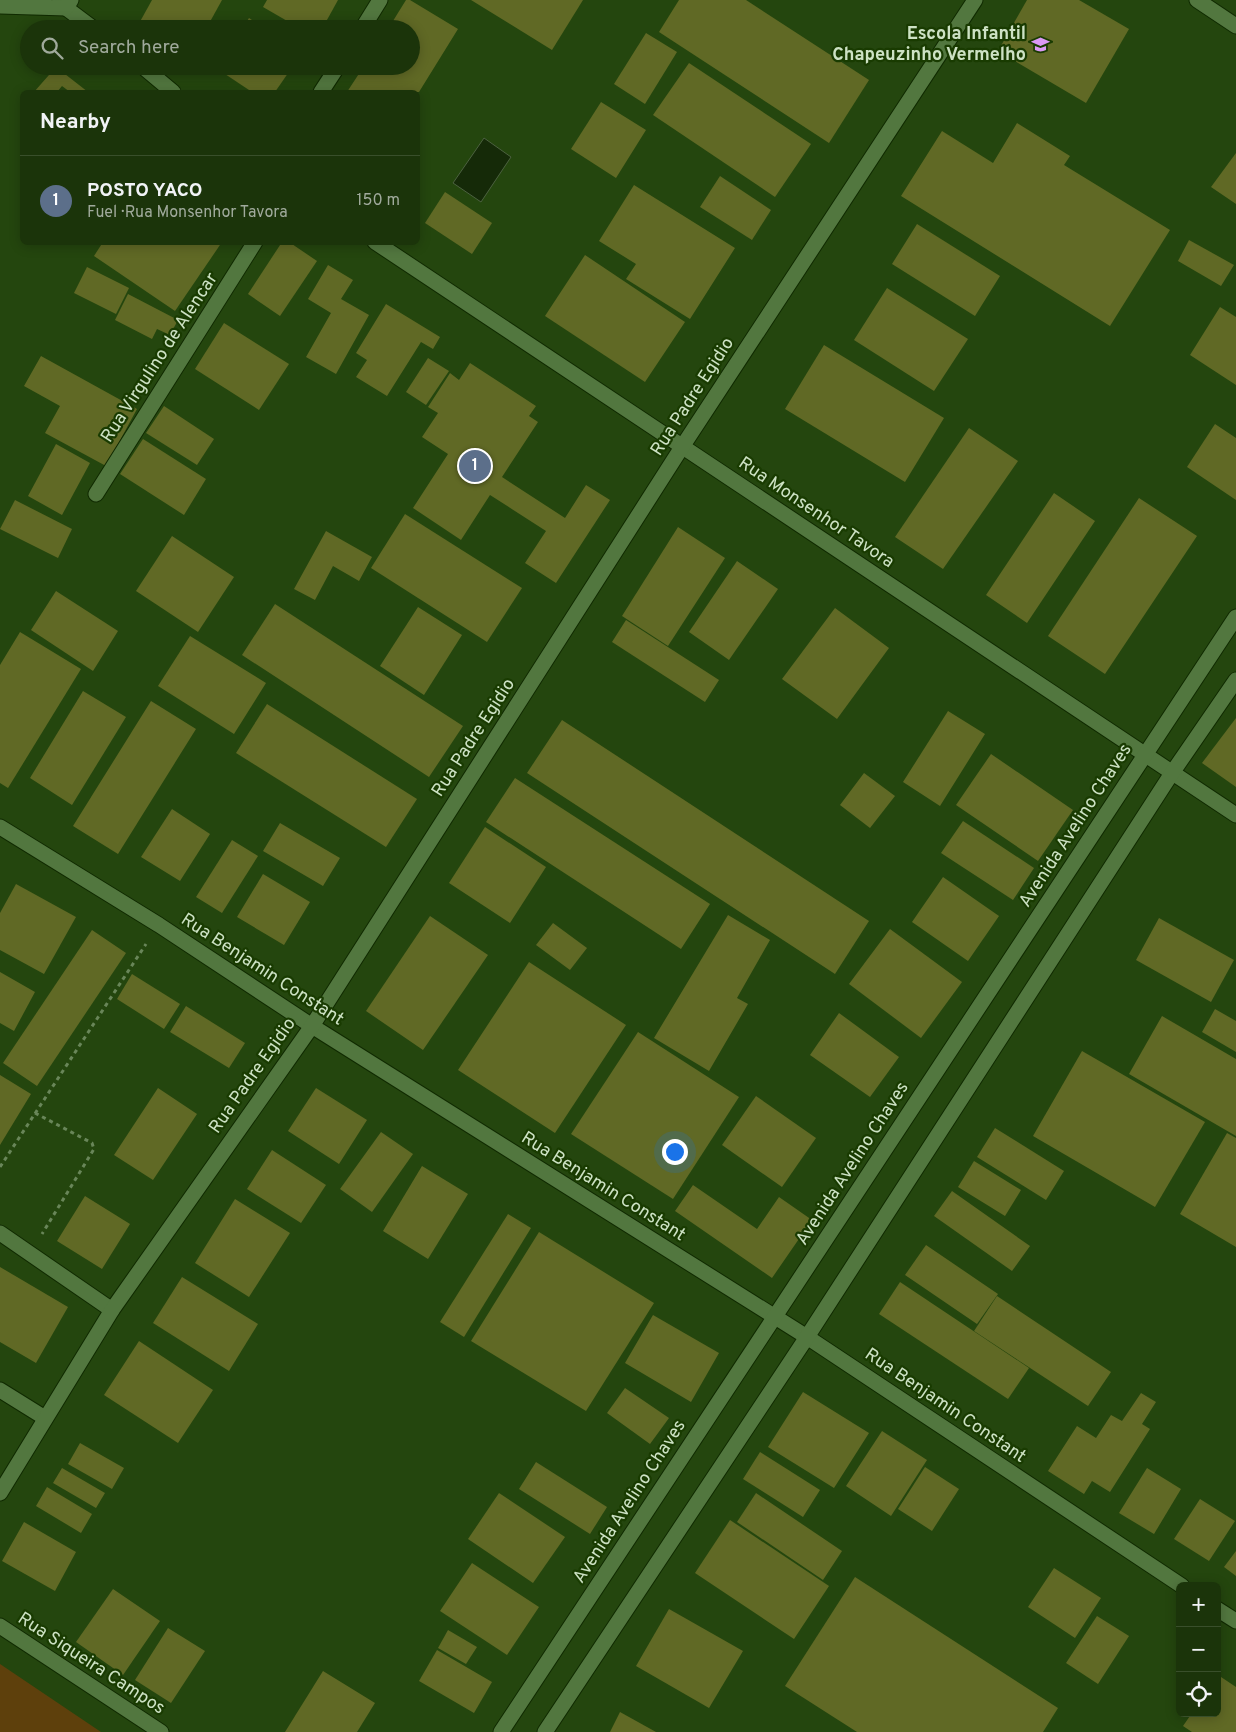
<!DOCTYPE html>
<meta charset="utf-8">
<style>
:root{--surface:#1b340a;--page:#283f18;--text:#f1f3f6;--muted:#a0aa9c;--line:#394f2b;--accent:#db99f5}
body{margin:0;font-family:Overpass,sans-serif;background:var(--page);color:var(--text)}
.controls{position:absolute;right:15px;bottom:15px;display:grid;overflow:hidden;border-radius:8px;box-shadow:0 2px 12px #0003}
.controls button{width:45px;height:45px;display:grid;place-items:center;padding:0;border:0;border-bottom:1px solid var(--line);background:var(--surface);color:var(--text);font:25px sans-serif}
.you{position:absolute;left:674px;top:1151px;width:18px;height:18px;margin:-12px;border:4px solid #fff;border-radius:50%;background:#1a73e8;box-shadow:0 0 0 8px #1a73e833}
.badge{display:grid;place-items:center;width:32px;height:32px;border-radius:50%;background:var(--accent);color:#fff;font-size:16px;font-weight:700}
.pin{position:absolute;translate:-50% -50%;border:2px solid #fff;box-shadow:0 1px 5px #0006}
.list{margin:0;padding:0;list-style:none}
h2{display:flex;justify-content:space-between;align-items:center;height:65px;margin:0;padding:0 20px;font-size:21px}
h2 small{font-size:16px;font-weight:400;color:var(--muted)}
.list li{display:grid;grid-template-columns:32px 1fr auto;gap:15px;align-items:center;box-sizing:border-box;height:90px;padding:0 20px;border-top:1px solid var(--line)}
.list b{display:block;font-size:19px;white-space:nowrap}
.list p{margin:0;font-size:16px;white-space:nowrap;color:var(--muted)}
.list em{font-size:16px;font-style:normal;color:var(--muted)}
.icon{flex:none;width:28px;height:28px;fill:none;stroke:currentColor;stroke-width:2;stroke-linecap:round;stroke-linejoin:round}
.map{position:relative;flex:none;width:1236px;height:1732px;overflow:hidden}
.search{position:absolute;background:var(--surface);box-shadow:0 2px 12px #0003;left:20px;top:20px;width:400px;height:55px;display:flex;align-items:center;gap:12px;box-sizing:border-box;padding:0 18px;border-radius:28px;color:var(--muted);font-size:19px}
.panel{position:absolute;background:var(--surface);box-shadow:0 2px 12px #0003;left:20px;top:90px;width:400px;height:155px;border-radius:8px}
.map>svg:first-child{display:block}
</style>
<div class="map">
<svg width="1236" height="1732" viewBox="0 0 1236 1732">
<rect width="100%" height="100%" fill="#24460e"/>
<polygon fill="#5e400c" points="0,1664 101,1732 0,1732"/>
<polygon fill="#152a08" stroke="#4c6140" points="484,138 511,157 481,202 453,183"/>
<g fill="#606925">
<polygon points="152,0 222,0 206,29 140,29 137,27"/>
<polygon points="267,0 338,0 322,29 301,29 263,7"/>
<polygon points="406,0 410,0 458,29 419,92 347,92 364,66 411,66 411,29 388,29"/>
<polygon points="471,0 583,0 552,50"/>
<polygon points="679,0 746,0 869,80 829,143 659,32"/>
<polygon points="1027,0 1079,0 1129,29 1086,103 998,51"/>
<polygon points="249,18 265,29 242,29"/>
<polygon points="646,33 677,52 645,104 614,84"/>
<polygon points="689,63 811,144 775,197 653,115"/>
<polygon points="217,66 293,66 275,92 252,92 216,68"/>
<polygon points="56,67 88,92 70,92 62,86 57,92 34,92"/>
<polygon points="601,102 646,130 616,178 571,149"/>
<polygon points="1017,123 1070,156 1064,165 1170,230 1110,326 901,196 942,131 993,163"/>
<polygon points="1236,153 1236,204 1211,187"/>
<polygon points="720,176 771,210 752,240 700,207"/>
<polygon points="634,185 735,248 690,319 626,279 636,264 599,241"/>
<polygon points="445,192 492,223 472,254 425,223"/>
<polygon points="917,224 1000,276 975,316 892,264"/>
<polygon points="1189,240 1234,265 1221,286 1178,261"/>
<polygon points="103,242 222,242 175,311 94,256"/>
<polygon points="282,242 289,242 317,261 280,316 248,294"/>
<polygon points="585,255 685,322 645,382 545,316"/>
<polygon points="328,265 353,280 341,299 369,315 336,374 306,357 331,313 308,299"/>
<polygon points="87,267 129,288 116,314 74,293"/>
<polygon points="887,288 968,339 934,391 854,340"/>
<polygon points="128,294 178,320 170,335 157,329 152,339 115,320"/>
<polygon points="386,304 440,337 433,349 421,342 387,396 356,377 367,360 356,353"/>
<polygon points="1220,307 1236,317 1236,385 1190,355"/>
<polygon points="224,323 289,364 259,410 195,369"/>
<polygon points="824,345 944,418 905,482 785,409"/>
<polygon points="41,356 137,409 106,466 45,433 60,406 24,386"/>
<polygon points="428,358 449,371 426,405 406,392"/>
<polygon points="470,363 536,406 529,416 538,422 502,477 565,518 586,485 610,500 556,583 525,563 546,531 490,495 461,540 413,508 448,454 422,437 438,413 428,407 450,373 459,380"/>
<polygon points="164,406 214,439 197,465 146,433"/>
<polygon points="1215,424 1236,438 1236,500 1187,467"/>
<polygon points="969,428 1018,461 943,569 895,537"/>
<polygon points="143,439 206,479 184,515 120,474"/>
<polygon points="56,444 90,463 62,515 28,496"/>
<polygon points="1054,493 1095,521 1027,623 986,595"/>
<polygon points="1139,498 1197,536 1105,674 1048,636"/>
<polygon points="15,500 72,529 58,558 0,529"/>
<polygon points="405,514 522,588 487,642 371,568"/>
<polygon points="678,527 725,558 668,646 622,616"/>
<polygon points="326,531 372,557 359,581 333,566 315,600 294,589"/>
<polygon points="172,536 234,577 198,632 136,591"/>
<polygon points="737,561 778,589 729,660 689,632"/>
<polygon points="56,591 118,631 93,671 31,630"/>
<polygon points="275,604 463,726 429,777 242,655"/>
<polygon points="418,607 462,635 424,695 380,666"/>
<polygon points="835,608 889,648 837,719 782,679"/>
<polygon points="626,620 719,680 705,702 612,642"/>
<polygon points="20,632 81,669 8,788 0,783 0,665"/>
<polygon points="190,636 266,683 234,734 158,686"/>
<polygon points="83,691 126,717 72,805 30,778"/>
<polygon points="151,701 196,729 118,854 73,826"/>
<polygon points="267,704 417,799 386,847 236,753"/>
<polygon points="948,711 985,734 940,806 903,782"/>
<polygon points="1236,718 1236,787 1202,763"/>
<polygon points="562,720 869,921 835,974 527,773"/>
<polygon points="991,754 1073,810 1038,861 956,805"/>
<polygon points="864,773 895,796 870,828 840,805"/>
<polygon points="515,778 710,904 681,949 486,822"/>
<polygon points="172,809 210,834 180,881 141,857"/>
<polygon points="963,821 1034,868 1013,900 941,853"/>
<polygon points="280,823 340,858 323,886 263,851"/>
<polygon points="485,827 546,867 510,923 449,883"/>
<polygon points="232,840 258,856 222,913 196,897"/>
<polygon points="263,874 310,902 284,945 237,917"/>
<polygon points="943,877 999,916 968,961 912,922"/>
<polygon points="16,884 76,917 44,974 0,950 0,913"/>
<polygon points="728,915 770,940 737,998 748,1004 709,1071 654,1038"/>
<polygon points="430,916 488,955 423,1050 366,1011"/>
<polygon points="1159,918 1234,960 1211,1002 1136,960"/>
<polygon points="553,923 587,948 570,970 536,945"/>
<polygon points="890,929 962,982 921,1038 849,984"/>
<polygon points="92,930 126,953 37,1086 3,1063"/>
<polygon points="529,962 626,1025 555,1133 458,1070"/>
<polygon points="0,972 35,992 14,1031 0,1023"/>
<polygon points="132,974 180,1004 164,1029 117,999"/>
<polygon points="186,1006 245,1043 229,1068 170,1032"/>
<polygon points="1215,1009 1236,1021 1236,1052 1202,1032"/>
<polygon points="839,1013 899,1057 870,1097 810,1055"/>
<polygon points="1162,1016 1236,1059 1236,1136 1129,1074"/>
<polygon points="638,1032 739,1097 673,1199 571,1134"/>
<polygon points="1082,1051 1205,1122 1155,1207 1033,1136"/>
<polygon points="0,1075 31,1094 0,1145"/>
<polygon points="158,1088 197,1114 153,1180 114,1155"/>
<polygon points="316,1088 367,1120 339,1164 288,1131"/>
<polygon points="756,1096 816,1138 782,1187 722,1145"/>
<polygon points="995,1128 1064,1171 1046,1200 977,1157"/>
<polygon points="381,1132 413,1154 372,1212 340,1189"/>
<polygon points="1227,1133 1236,1138 1236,1247 1180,1214"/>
<polygon points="272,1150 326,1185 301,1223 247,1189"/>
<polygon points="974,1161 1021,1190 1005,1216 958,1187"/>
<polygon points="422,1166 468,1194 428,1259 383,1231"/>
<polygon points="693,1185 757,1229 779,1197 812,1220 772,1278 675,1211"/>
<polygon points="952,1191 1030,1246 1012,1271 934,1216"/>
<polygon points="85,1196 130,1224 102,1269 57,1241"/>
<polygon points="235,1199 290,1233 249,1297 195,1263"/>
<polygon points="508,1214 531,1228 464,1337 440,1322"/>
<polygon points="539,1232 654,1303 586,1411 471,1341"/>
<polygon points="926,1245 998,1294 977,1324 905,1275"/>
<polygon points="0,1267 68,1307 36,1363 0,1342"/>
<polygon points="182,1277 258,1324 229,1371 153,1323"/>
<polygon points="900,1282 1029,1368 1008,1399 879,1314"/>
<polygon points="997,1296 1111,1372 1088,1406 974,1331"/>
<polygon points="653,1315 719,1353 691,1402 625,1363"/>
<polygon points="139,1341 213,1390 178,1443 104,1395"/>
<polygon points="625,1388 669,1418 650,1444 607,1413"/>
<polygon points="803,1392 869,1433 834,1488 768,1447"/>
<polygon points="1141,1393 1156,1402 1142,1424 1150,1429 1110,1492 1092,1481 1084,1494 1048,1471 1077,1426 1096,1438 1111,1415 1122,1421"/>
<polygon points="882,1431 927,1460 891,1516 846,1486"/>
<polygon points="80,1443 124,1468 112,1489 68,1464"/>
<polygon points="760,1452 820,1490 803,1517 743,1479"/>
<polygon points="536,1462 607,1507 590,1534 519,1489"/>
<polygon points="925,1467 959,1489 932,1531 898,1509"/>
<polygon points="62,1468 105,1493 96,1508 53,1483"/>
<polygon points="1147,1468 1181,1489 1154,1534 1119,1513"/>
<polygon points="47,1487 92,1514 81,1533 36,1506"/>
<polygon points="499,1493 565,1537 533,1583 468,1539"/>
<polygon points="756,1493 842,1551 823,1580 737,1522"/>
<polygon points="1200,1499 1235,1521 1209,1561 1174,1539"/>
<polygon points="730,1520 829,1586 794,1639 695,1573"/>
<polygon points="24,1522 76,1552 55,1591 2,1561"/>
<polygon points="1236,1551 1236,1576 1224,1567"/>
<polygon points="472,1563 539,1607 507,1655 440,1611"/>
<polygon points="1054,1568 1101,1598 1075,1638 1028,1607"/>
<polygon points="855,1577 1058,1708 1043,1732 857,1732 785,1686"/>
<polygon points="113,1589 160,1621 123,1675 76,1642"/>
<polygon points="669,1609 743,1651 709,1708 636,1666"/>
<polygon points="1097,1616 1129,1636 1098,1684 1066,1663"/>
<polygon points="168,1628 205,1651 171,1703 135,1680"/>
<polygon points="448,1630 477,1647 466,1664 438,1648"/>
<polygon points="437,1650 492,1682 474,1713 419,1681"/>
<polygon points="323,1671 375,1703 357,1732 285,1732"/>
<polygon points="1218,1675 1236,1687 1236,1732 1192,1732 1183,1726 1192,1713 1217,1713"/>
<polygon points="620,1712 656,1732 610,1732"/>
</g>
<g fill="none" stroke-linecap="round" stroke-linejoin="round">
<defs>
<g id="minor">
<polyline points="1197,0 1236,26"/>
<polyline points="60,1 66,8 94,29"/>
<polyline points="0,6 66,8 71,0"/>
<polyline points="362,29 380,0"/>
<polyline points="142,66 173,92"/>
<polyline points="321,92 338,66"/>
<polyline points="375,242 1236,815"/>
<polyline points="96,494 255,242"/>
<polyline points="0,827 159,925 312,1026 807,1337 1182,1586"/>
<polyline points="0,1233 112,1310"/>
<polyline points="0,1390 45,1418"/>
<polyline points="0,1493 112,1310 312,1026 682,447 975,0"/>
<polyline points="1217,1609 1236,1621"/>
<polyline points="0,1626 161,1732"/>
<polyline points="501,1732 1236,617"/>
<polyline points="545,1732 807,1337 1172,773 1236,680"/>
</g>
</defs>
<use href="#minor" stroke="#102a01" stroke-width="17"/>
<g stroke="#698659" stroke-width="3" stroke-dasharray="4 4" stroke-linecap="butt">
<polyline points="35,1113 92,1143 94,1149 42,1234"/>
<polyline points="0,1167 146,944"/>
</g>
<use href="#minor" stroke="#52773f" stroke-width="15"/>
</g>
<defs>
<symbol id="school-bare" viewBox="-9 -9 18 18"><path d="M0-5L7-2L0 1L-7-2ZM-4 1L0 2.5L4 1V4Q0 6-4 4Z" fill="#db99f5" stroke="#193b01" stroke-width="2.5" paint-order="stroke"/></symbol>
</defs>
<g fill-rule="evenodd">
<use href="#school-bare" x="1028" y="32" width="25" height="25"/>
</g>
<g text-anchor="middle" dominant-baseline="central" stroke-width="4.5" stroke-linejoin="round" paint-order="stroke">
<g font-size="18" font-weight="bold" fill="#cde2c4" stroke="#193b01" text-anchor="end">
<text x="1026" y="34">Escola Infantil<tspan x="1026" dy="21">Chapeuzinho Vermelho</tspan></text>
</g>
<g font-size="18" fill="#cde2c4" stroke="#193b01">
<text transform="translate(160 358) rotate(-57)">Rua Virgulino de Alencar</text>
<text transform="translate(693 397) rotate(-57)">Rua Padre Egidio</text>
<text transform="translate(816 513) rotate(34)">Rua Monsenhor Tavora</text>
<text transform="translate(474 738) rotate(-57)">Rua Padre Egidio</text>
<text transform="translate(1076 826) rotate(-57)">Avenida Avelino Chaves</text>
<text transform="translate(262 970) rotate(33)">Rua Benjamin Constant</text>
<text transform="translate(253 1076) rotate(-55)">Rua Padre Egidio</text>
<text transform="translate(853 1164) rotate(-57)">Avenida Avelino Chaves</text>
<text transform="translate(603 1187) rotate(32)">Rua Benjamin Constant</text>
<text transform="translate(945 1406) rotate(34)">Rua Benjamin Constant</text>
<text transform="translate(630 1502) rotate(-57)">Avenida Avelino Chaves</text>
<text transform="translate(91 1664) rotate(33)">Rua Siqueira Campos</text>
</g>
</g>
</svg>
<div class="controls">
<button>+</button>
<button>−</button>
<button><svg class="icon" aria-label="locate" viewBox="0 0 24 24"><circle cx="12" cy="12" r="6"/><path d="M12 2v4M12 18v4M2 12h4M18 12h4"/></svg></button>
</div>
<div class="you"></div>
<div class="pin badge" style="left:475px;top:466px;background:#5c6f8a">1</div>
<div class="search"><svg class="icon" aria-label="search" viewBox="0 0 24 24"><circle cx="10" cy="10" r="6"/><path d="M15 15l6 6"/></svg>Search here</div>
<section class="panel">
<h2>Nearby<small></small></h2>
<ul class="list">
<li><span class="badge" style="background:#5c6f8a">1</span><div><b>POSTO YACO</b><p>Fuel · Rua Monsenhor Tavora</p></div><em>150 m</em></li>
</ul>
</section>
</div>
